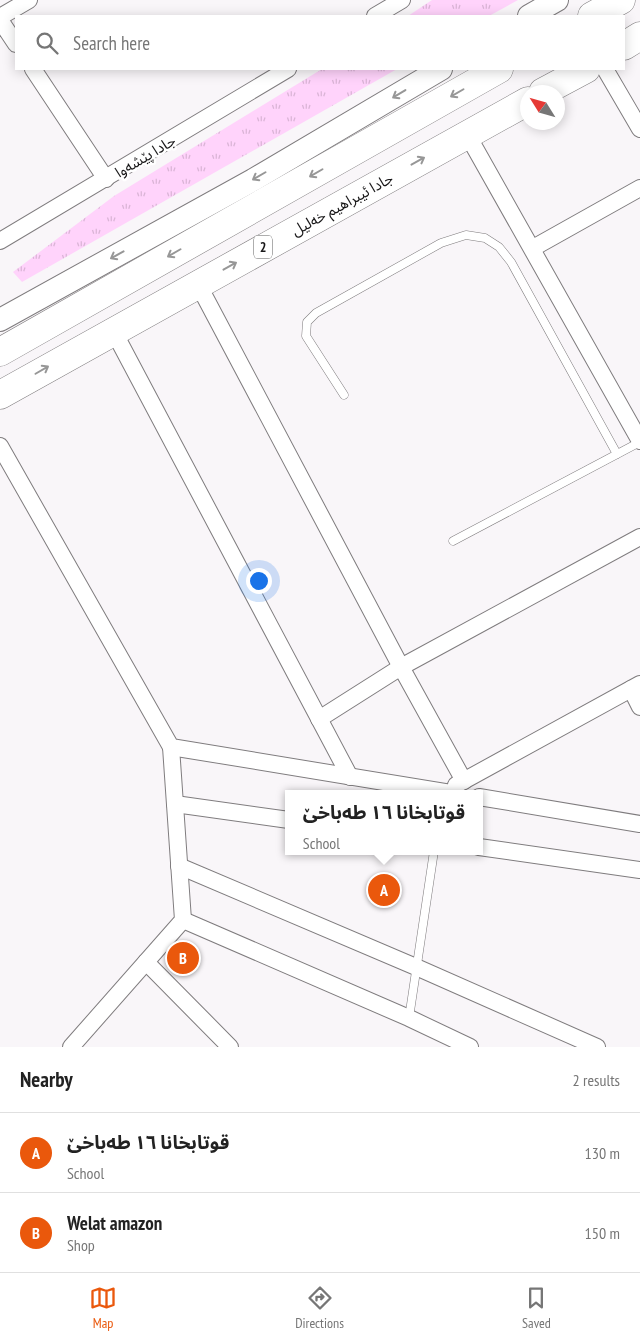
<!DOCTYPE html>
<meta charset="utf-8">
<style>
:root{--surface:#fff;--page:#f2f2f2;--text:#222;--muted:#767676;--line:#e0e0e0;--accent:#ea580c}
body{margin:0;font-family:"PT Sans Narrow","Noto Sans Arabic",sans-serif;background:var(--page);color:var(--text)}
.compass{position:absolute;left:520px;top:85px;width:45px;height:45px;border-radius:50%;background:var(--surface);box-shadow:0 2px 12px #0003;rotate:307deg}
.you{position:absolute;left:258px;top:580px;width:18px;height:18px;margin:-12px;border:4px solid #fff;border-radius:50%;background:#1a73e8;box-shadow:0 0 0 8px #1a73e833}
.badge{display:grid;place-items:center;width:32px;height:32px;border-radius:50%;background:var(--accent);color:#fff;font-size:16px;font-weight:700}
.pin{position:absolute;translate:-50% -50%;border:2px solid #fff;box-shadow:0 1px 5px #0006}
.popup{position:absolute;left:285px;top:790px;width:198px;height:65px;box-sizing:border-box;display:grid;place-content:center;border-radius:0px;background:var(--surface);filter:drop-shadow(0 1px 4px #0005);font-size:16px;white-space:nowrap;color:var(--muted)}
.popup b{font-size:19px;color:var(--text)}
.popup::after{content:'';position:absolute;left:50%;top:100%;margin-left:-10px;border:10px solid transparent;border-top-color:var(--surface)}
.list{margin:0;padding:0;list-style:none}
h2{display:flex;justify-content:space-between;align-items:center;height:65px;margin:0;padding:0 20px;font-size:21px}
h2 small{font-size:16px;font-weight:400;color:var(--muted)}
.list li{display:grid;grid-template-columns:32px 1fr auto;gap:15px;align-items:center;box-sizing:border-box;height:80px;padding:0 20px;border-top:1px solid var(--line)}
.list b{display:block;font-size:19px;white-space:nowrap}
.list p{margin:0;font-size:16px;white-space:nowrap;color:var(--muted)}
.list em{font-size:16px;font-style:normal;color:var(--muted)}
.icon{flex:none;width:28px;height:28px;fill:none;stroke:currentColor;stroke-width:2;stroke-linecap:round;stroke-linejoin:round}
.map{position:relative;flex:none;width:640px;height:1047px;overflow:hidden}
.search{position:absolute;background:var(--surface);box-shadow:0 2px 12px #0003;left:15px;right:15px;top:15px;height:55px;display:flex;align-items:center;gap:12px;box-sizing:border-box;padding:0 18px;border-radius:0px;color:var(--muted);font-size:19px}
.sheet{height:225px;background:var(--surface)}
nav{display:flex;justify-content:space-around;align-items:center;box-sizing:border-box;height:70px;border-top:1px solid var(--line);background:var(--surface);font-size:14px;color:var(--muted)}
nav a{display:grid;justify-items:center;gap:2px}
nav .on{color:var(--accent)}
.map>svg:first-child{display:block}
</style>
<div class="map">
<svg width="640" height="1047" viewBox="0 0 640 1047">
<defs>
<pattern id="grass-tufts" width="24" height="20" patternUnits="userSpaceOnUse" patternTransform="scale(1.25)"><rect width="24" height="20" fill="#ffd3fb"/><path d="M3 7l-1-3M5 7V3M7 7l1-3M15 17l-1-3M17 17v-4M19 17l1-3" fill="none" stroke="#dab4d6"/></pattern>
</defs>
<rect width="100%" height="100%" fill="#f9f6f9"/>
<g fill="url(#grass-tufts)">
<polygon points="432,0 518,0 489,16 408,16"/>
<polygon points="322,69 397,69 22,282 13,272 114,196"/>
</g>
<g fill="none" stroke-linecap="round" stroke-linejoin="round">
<defs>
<g id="lane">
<polyline points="344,395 306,336 307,322 316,313 441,243 466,235 485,238 499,247 511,262 617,454"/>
<polyline points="453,541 640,442"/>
<polyline points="409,1018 434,851"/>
</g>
<g id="street">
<polyline points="375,16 402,0"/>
<polyline points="0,17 29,0"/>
<polyline points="0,20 16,44"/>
<polyline points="33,69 106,179"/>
<polyline points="605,69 640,129"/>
<polyline points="467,134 640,441"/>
<polyline points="0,241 288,69"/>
<polyline points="533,248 640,188"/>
<polyline points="198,284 401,667 464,781"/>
<polyline points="113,330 350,777"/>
<polyline points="0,446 171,747 457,794"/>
<polyline points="631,689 640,707"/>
<polyline points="319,719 401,667 640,537"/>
<polyline points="456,785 640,684"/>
<polyline points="479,797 640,824"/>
<polyline points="175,804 289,820"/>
<polyline points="479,847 640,870"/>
<polyline points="179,866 416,967 597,1047"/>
<polyline points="183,920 409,1018 470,1047"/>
<polyline points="146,962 230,1047"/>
<polyline points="71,1047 183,920 171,747"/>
</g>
<g id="secondary">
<polyline points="529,16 557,0"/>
<polyline points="0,320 253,180 441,69"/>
</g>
<g id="highway">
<polyline points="592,16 621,0"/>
<polyline points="624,46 640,36"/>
<polyline points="543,92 586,69"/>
<polyline points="0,352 499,69"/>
<polyline points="0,395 528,101"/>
</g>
</defs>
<use href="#lane" stroke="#7f7c7e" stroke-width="9"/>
<use href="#street" stroke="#7f7c7e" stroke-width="18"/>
<use href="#secondary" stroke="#7f7c7e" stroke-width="24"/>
<use href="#highway" stroke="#7f7c7e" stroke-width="29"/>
<use href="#lane" stroke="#fff" stroke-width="8"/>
<use href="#street" stroke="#fff" stroke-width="16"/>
<use href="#secondary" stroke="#fff" stroke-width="22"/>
<use href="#highway" stroke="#fff" stroke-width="28"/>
</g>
<defs><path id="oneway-shaft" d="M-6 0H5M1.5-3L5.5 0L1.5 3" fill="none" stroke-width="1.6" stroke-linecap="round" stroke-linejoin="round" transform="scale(1.25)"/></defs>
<g stroke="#979797">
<use href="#oneway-shaft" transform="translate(457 93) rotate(150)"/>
<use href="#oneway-shaft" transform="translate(399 94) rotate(149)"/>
<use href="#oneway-shaft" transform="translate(418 161) rotate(-29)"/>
<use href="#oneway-shaft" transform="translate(316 173) rotate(150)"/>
<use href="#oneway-shaft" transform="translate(259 176) rotate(150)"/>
<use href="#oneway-shaft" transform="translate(174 253) rotate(150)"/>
<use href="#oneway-shaft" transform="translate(117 255) rotate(151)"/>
<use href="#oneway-shaft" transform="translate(230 266) rotate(-29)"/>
<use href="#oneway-shaft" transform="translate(42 370) rotate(-30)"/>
</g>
<g text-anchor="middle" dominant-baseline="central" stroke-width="5" stroke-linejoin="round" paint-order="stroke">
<rect fill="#fff" stroke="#5d5d5d" stroke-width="1" x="254" y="235.5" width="18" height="23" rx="4"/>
<g font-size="14" font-weight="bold" fill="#181718">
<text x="263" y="247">2</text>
</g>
<g font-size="15" fill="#181718" stroke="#fff">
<text transform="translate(145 156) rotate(-31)">جادا پێشەوا</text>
<text transform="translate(342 204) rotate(-29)">جادا ئیبراهیم خەلیل</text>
</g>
</g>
</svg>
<svg class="compass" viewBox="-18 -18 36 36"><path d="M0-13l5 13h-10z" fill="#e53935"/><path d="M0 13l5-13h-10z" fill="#767676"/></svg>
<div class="you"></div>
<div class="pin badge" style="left:384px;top:890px">A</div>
<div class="popup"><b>قوتابخانا ۱٦ طەباخێ</b>School</div>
<div class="pin badge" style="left:183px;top:958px">B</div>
<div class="search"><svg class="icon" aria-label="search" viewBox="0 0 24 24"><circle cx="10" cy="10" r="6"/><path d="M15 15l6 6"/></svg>Search here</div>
</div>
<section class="sheet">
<h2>Nearby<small>2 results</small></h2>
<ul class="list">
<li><span class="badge">A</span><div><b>قوتابخانا ۱٦ طەباخێ</b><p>School</p></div><em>130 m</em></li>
<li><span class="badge">B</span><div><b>Welat amazon</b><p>Shop</p></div><em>150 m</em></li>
</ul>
</section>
<nav>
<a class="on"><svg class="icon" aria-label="map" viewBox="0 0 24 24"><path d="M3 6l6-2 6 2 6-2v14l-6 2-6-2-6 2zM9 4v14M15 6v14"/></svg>Map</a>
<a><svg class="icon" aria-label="directions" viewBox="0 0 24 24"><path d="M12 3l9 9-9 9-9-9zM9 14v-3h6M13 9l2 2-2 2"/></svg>Directions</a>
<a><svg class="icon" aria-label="saved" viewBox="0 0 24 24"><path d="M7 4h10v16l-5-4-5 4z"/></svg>Saved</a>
</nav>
